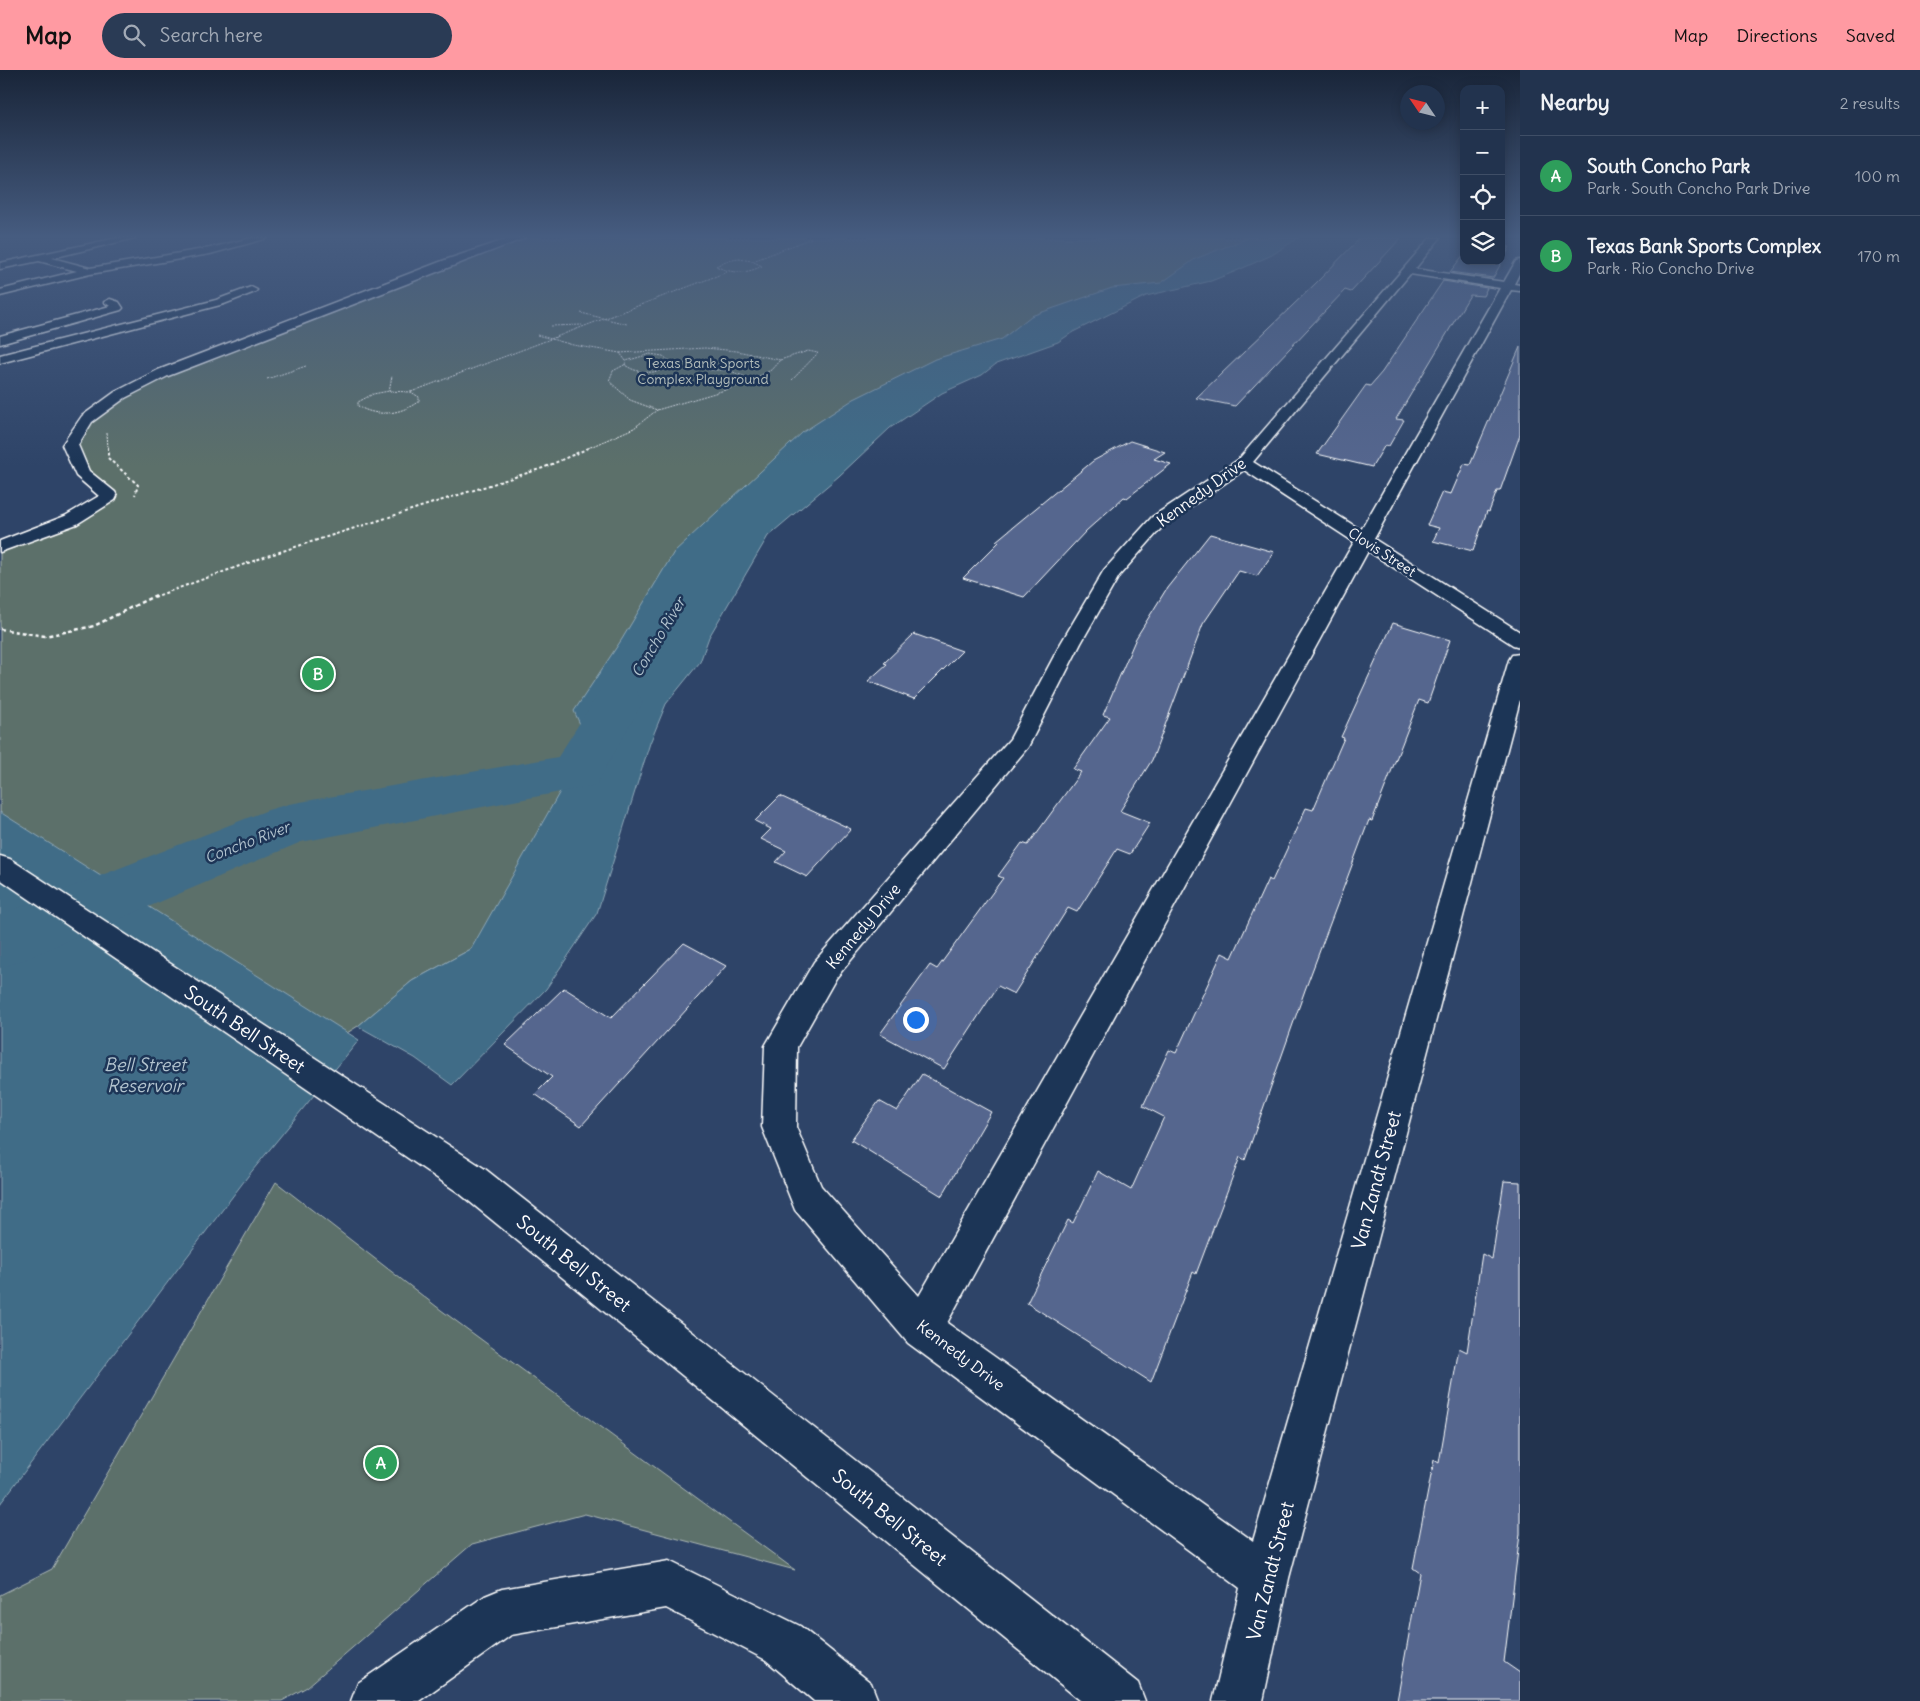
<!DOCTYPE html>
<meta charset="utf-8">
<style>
:root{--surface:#22334e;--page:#2a3b55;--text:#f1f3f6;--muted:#a2aab6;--line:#3f4e66;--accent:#ff9aa2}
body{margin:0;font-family:Delius,sans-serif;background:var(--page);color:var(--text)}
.controls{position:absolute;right:15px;top:15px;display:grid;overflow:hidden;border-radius:10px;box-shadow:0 2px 12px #0003}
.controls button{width:45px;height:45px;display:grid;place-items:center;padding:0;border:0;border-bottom:1px solid var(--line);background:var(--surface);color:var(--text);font:25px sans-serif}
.compass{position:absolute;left:1400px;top:15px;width:45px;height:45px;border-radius:50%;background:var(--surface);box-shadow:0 2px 12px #0003;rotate:305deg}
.you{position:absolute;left:915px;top:949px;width:18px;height:18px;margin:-12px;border:4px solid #fff;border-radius:50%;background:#1a73e8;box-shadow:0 0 0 8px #1a73e833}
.badge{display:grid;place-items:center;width:32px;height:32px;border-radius:50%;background:var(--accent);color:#fff;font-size:16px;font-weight:700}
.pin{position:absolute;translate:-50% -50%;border:2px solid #fff;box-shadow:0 1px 5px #0006}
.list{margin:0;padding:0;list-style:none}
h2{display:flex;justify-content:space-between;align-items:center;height:65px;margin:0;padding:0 20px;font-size:21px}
h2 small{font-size:16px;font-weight:400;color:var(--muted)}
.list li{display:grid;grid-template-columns:32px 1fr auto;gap:15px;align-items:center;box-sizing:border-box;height:80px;padding:0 20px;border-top:1px solid var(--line)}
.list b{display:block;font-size:19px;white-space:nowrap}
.list p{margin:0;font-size:16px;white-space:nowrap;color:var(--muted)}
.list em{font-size:16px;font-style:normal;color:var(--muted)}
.icon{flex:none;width:28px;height:28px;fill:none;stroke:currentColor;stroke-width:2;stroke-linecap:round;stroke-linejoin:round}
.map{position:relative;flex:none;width:1520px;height:1631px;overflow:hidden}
header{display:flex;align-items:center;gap:30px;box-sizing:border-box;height:70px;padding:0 25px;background:var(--accent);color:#111}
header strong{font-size:24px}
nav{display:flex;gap:28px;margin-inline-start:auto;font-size:18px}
.search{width:350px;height:45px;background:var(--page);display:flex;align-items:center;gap:12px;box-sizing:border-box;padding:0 18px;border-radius:28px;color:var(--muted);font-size:19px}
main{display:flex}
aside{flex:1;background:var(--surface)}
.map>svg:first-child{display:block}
</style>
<header>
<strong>Map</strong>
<div class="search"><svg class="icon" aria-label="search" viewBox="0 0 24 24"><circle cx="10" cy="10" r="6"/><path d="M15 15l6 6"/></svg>Search here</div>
<nav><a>Map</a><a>Directions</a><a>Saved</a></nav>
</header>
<main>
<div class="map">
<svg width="1520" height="1631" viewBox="0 0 1520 1631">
<rect width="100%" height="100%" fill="#2e4468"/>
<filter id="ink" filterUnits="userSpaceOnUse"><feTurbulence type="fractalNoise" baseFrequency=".02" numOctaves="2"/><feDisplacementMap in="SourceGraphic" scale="10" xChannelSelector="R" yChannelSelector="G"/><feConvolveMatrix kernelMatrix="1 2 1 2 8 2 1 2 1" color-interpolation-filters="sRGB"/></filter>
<g filter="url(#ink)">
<g fill="#5b706b" stroke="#adb8b5">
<polygon points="520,168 1277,168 861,333 471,879 412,911 358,956 241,1030 0,845 0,477 109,426 82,403 70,375 87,349 120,325 449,192"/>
<polygon points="276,1112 441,1240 795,1500 585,1444 472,1474 307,1617 282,1631 0,1631 0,1525 52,1499"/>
</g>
<g fill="#416c87" stroke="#8da7b7">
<polygon points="1248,168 1298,168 1272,185 1234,202 1211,211 1146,226 1073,262 1058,272 996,294 982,305 942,323 890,358 839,406 768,466 709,567 700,592 666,634 650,673 597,843 546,919 452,1015 415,988 358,956 412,911 471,879 588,672 574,641 622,569 674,482 803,362 854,329 935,289 1002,269 1031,246 1112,218 1161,213 1195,189"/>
<polygon points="0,742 359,970 248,1106 0,1434"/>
</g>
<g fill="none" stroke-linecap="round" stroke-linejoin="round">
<polygon fill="#416c87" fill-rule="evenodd" points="618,617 636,621 643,632 596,715 301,772 23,890 0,898 0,845 268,740 289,734 558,687 600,621"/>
</g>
<g fill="#54668e" stroke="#fff">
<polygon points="1360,168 1401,168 1351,222 1345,220 1235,336 1196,328 1316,213"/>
<polygon points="1501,176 1510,177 1493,208 1450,202 1464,184 1464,191 1501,191"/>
<polygon points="1443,211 1487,218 1483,226 1470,225 1396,349 1404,350 1389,376 1385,375 1372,397 1317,384 1366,315 1370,316 1382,302"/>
<polygon points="1520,277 1520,365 1500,421 1497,421 1489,442 1487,441 1473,481 1433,471 1439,458 1427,455 1442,422 1451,424 1464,394 1470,395"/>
<polygon points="1130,371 1165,382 1154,389 1171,394 1127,428 1124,427 1086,461 1024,527 963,508 999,472 996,471 1093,391"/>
<polygon points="1210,464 1274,482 1257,506 1239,501 1203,554 1152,690 1120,741 1150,753 1130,784 1117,779 1077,842 1068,838 1014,924 998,916 944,999 880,964 930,895 937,899 1003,808 998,806 1022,773 1028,775 1081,702 1073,699 1110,647 1103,645 1136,568 1167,518"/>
<polygon points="1393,553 1450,570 1428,633 1419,630 1372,751 1369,750 1305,920 1245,1090 1240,1087 1196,1204 1193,1202 1151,1312 1027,1233 1068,1150 1073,1153 1098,1101 1131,1120 1164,1047 1143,1036 1169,980 1176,983 1222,883 1232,888 1268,809 1272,811 1306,738 1313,740 1344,668 1341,667"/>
<polygon points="914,564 962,581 914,629 868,611 887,594 884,593"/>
<polygon points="780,726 851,759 807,807 776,792 786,781 761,769 771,759 755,751"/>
<polygon points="684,873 726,896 581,1056 535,1024 552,1007 505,975 564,918 611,948"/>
<polygon points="922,1004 991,1042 942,1126 851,1070 879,1031 897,1041"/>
<polygon points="1504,1111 1520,1112 1520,1464 1504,1592 1520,1603 1520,1631 1397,1631 1420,1503 1413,1498 1434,1390 1439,1393 1459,1278 1467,1282 1482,1184 1492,1189"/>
</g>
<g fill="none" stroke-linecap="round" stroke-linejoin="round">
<defs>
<g id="minor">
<polygon points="117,168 135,168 52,188 90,198 210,178 251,168 268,168 210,184 90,204 0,226 0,220 77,201 39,191 0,199 0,193"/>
<polygon points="511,168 525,168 168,306 125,328 92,352 78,375 89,401 115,422 117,426 115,430 77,454 0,482 0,471 65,446 99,426 76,406 62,375 82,346 115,322 158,300 445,190"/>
<path d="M1430 168H1440L1415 199 1504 212 1516 191 1520 190V202L1514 214 1520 215V221L1511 220 1374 469 1520 562V577L1513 575 1368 481 947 1253 1253 1471 1509 590 1512 585 1520 584V630L1289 1508 1263 1631H1213L1240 1518 908 1273 795 1140 762 1057 765 976 814 892 1010 669 1061 573 1104 500 1152 447 1238 390ZM1410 204 1500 218 1361 460 1253 392ZM1244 400 1354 472 919 1226 821 1116 796 1057 797 977 836 908 1028 677 1081 573 1119 506 1164 455Z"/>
<polygon points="251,217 257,220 255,222 224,234 0,293 0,285 216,230"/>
<polygon points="110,229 119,232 123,238 121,240 0,274 0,266 110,236 104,232"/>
<polygon points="669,1491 800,1556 871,1613 878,1631 814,1631 766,1590 666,1538 511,1565 419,1631 351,1631 358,1613 485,1526 502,1519"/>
</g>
<polygon id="major" points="0,786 10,789 485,1099 1138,1613 1145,1631 1081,1631 459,1123 0,809"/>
</defs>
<use href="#minor" stroke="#fff" stroke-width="3"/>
<use href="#major" stroke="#fff" stroke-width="3"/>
<g stroke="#fff" stroke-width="1" stroke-dasharray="2 1" stroke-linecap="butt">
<path d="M739 189 752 191 762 196C747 204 731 204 716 196L726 191Z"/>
<polyline points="753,191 812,168"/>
<polyline points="581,243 627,254"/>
<polyline points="551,256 582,255"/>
<polyline points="537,265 573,275 620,283 626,291"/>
<polyline points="620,283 705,278 737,281 780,290 771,300 742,315 657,340 630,330 609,311 613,301 626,294"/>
<path d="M650 284 663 286 672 293C660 305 639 305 625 295L626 291Z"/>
<polyline points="780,290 808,281 818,283 792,310"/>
<polyline points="672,293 690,293 709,300 728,300 753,310"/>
<polyline points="267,309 306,296"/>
<path d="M389 321 411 322 419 327V331C402 344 377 348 358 336V332L373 324Z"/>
<polyline points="389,321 392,306"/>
<polyline points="411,322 727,202"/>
<polyline points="107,363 108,378"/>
<polyline points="588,378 634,358 657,340"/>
</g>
<g stroke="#fff" stroke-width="2" stroke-dasharray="3 2.5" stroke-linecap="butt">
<polyline points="108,377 108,388 138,415 135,425"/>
<polyline points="154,527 267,486 543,398 591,377"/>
</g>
<polyline stroke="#fff" stroke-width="2.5" stroke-dasharray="4 3" stroke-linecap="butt" points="0,559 45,566 94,556 156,525"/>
<use href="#minor" fill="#1d3557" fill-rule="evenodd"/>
<use href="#major" fill="#1d3557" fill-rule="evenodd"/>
</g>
</g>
<linearGradient id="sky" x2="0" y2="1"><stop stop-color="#192539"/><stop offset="0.42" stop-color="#465c80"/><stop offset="1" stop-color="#465c80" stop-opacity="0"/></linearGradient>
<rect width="1520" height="396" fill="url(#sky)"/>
<g text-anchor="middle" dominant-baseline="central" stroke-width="5" stroke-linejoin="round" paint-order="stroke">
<g font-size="14" fill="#b5bfbc" stroke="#1d3557">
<text x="703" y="293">Texas Bank Sports<tspan x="703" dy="16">Complex Playground</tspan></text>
</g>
<g font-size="14" fill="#fff" stroke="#1d3557">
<text transform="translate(1382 482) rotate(33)">Clovis Street</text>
</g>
<g font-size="15" font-style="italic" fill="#b3c4cf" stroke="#1d3557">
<text transform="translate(658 567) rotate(-59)">Concho River</text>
<text transform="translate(247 772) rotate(-21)">Concho River</text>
</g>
<g font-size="16" fill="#fff" stroke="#1d3557">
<text transform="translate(1201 422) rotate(-36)">Kennedy Drive</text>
<text transform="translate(863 856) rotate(-50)">Kennedy Drive</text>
<text transform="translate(961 1285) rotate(37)">Kennedy Drive</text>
</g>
<g font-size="18" font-style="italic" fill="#b3c4cf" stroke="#1d3557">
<text x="145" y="994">Bell Street<tspan x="145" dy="21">Reservoir</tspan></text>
</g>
<g font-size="19" fill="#fff" stroke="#1d3557">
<text transform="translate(245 959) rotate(34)">South Bell Street</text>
<text transform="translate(1376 1110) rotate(-75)">Van Zandt Street</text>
<text transform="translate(574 1193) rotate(39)">South Bell Street</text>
<text transform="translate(890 1447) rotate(39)">South Bell Street</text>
<text transform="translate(1270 1501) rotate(-76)">Van Zandt Street</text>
</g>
</g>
</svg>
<div class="controls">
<button>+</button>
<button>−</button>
<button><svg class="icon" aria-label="locate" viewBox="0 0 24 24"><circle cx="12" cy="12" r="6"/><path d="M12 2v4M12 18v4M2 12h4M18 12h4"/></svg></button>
<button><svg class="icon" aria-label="layers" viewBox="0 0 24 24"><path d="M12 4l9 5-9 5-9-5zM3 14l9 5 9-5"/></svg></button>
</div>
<svg class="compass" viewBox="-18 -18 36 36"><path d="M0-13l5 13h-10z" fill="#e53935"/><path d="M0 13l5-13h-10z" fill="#a2aab6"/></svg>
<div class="you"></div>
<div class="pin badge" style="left:381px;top:1393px;background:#2e9e5b">A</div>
<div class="pin badge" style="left:318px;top:604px;background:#2e9e5b">B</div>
</div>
<aside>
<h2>Nearby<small>2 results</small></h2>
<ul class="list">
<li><span class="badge" style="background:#2e9e5b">A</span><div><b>South Concho Park</b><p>Park · South Concho Park Drive</p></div><em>100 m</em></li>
<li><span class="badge" style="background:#2e9e5b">B</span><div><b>Texas Bank Sports Complex</b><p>Park · Rio Concho Drive</p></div><em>170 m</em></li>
</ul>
</aside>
</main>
